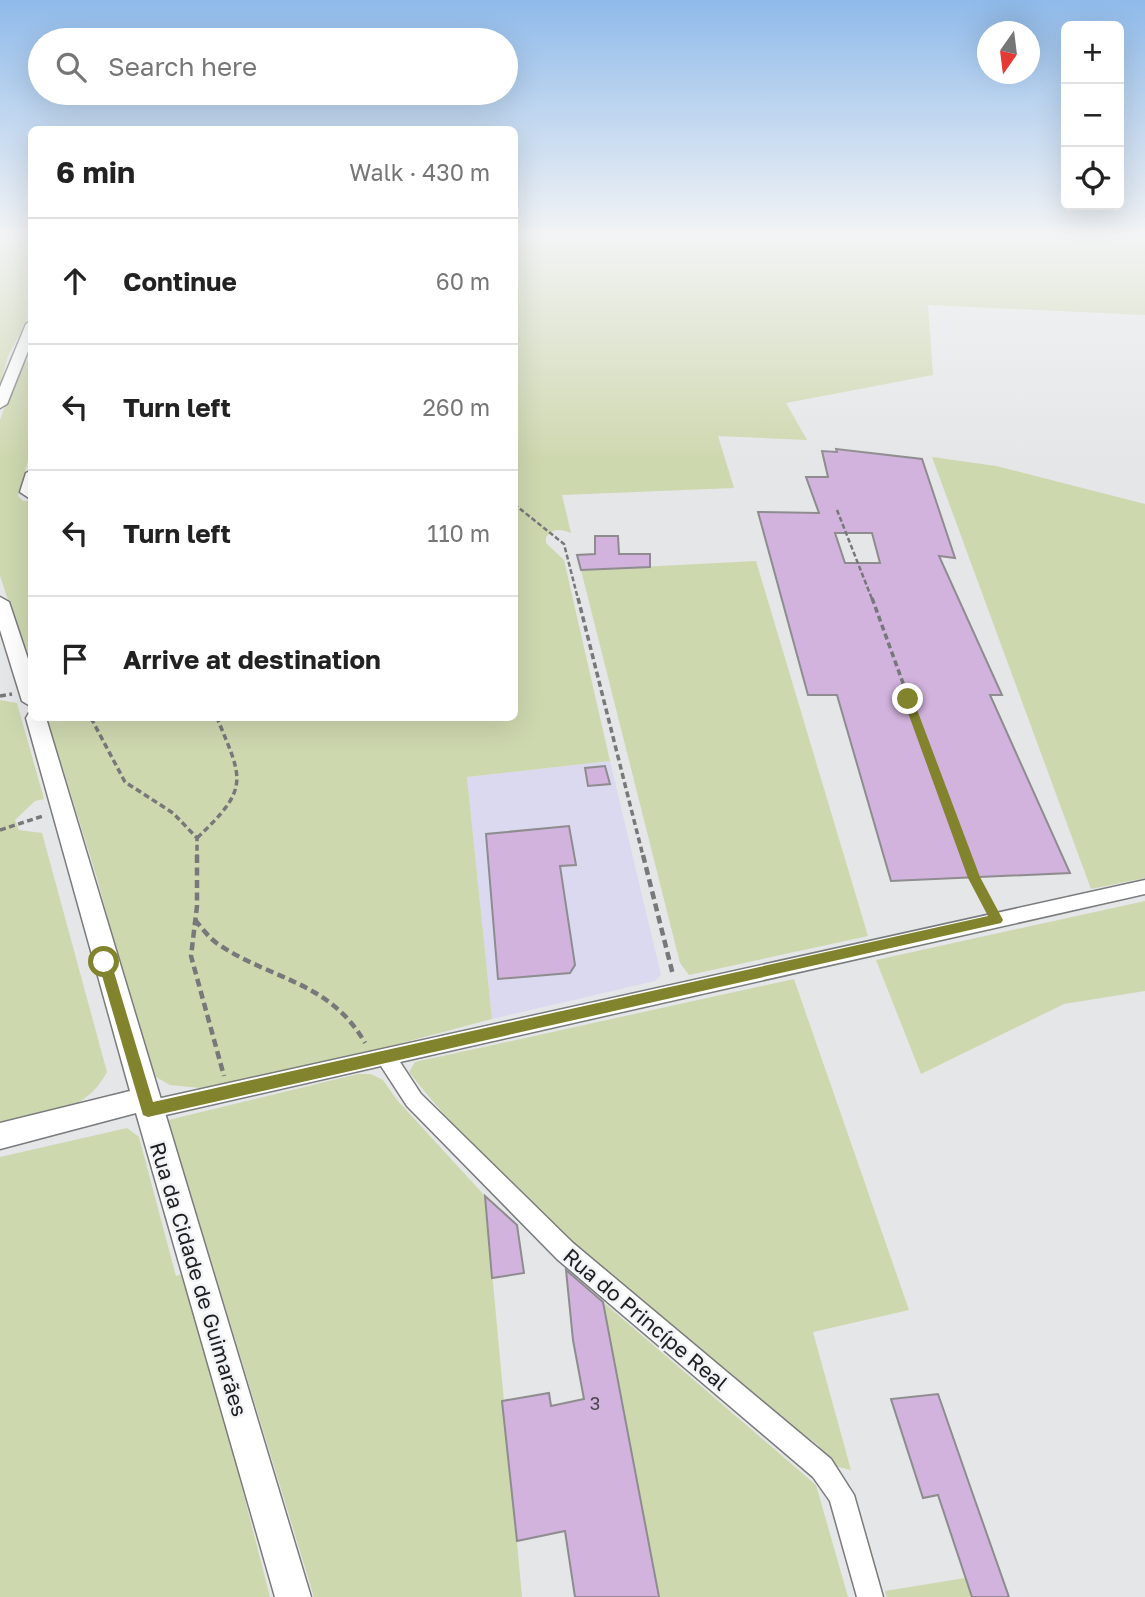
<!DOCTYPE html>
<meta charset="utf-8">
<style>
:root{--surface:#fff;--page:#f2f2f2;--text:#222;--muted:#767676;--line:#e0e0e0}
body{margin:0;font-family:"Golos Text",sans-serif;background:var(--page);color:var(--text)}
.controls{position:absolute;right:21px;top:21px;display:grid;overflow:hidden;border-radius:10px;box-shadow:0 7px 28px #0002}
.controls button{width:63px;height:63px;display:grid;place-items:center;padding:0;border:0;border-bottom:2px solid var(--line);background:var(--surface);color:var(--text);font:35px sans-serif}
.compass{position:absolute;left:977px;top:21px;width:63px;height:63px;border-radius:50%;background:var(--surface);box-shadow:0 7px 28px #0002;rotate:194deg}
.stop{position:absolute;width:21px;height:21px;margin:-16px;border:5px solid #82832d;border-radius:50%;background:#fff}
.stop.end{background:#82832d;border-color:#fff;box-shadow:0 2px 7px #0008}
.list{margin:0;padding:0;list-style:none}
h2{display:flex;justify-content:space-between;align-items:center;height:91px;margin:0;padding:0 28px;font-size:30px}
h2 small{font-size:23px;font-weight:400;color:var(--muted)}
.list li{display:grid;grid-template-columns:46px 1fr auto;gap:21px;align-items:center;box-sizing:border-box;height:126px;padding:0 28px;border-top:2px solid var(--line)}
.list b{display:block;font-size:26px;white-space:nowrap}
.list em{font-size:23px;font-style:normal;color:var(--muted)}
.icon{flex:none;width:38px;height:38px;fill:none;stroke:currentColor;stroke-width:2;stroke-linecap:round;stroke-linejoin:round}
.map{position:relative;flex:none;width:1145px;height:1597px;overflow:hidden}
.search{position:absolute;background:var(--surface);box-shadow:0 7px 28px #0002;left:28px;top:28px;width:490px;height:77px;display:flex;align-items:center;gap:18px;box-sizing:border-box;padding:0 24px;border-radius:38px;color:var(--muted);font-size:26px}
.panel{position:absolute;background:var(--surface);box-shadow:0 7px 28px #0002;left:28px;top:126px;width:490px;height:595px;border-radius:10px}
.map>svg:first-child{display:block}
</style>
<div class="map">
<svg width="1145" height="1597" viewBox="0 0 1145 1597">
<rect width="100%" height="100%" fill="#e4e6e8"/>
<polygon fill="#dbd9ef" points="610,761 661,975 655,981 492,1019 467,777"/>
<g fill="#ced8af">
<polygon points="0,236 31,236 31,312 8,356 0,385"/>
<path d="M515 236H1145V315L928 305 933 375 786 403 807 440 718 436 734 488 562 495 571 533C560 529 554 528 546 537V543L564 560 610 761 467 777 492 1019 353 1056 201 1088 170 1085 149 1073 97 878 47 718H514Z"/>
<polygon points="31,358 31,450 18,496 23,501 31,501 31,668 0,576 0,420 20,366"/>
<polygon points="932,457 996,466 1145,504 1145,878 1091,889"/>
<polygon points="756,561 868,936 689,975 680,963 581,570"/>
<path d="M0 700 17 703 44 799 35 801 15 820 19 830 42 833 107 1072C84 1115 43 1114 0 1124Z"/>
<polygon points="1145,901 1145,991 1064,1004 921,1074 876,960"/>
<path d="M794 979 909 1310 813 1332 851 1470 830 1465 818 1445C674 1334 522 1216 409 1072L415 1062Z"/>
<polygon points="358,1074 371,1074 383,1080 397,1100 485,1196 522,1597 314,1597 168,1120"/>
<polygon points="127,1128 139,1137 176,1276 187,1273 270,1597 0,1597 0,1157"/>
<polygon points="603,1302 816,1485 848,1597 659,1597"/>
<polygon points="965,1578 972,1597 887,1597 885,1591"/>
</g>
<g fill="#d1b3dd" stroke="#8e8c8f" stroke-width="2" fill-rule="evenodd">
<path d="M836 449 922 459 955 558 939 556 1002 695H990L1070 873 891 881 837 695H808L758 512 819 513 806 477H828L822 451 837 452ZM835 533H872L880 563H845Z"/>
<polygon points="595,536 618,536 619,554 650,554 650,567 581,570 577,555 595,554"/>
<polygon points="605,766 610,784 588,786 585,768"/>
<polygon points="569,826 576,865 560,866 575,965 570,973 498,979 486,834"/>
<polygon points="485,1196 517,1225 524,1273 492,1278"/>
<polygon points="566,1270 603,1302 659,1597 575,1597 565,1531 517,1541 502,1401 549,1393 551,1406 584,1399 573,1340"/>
<polygon points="938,1394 971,1489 1009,1597 972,1597 938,1495 923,1498 891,1399"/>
</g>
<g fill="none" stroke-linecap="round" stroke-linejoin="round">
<defs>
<g id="minor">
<polygon points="32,470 32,500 20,492 26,473"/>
<polygon points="1145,880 1145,894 400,1062 421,1094 573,1243 831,1459 854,1495 883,1597 857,1597 830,1501 813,1477 557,1259 407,1106 381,1066 148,1119 141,1117 138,1110 141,1103 148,1101"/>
</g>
<g id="secondary">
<polygon points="32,320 32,341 7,404 0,408 0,387 26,324"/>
<polygon points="0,597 9,602 32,671 32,707 22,701 0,630"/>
<polygon points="29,713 32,718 46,718 311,1597 275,1597 136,1113 0,1149 0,1123 130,1091 26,718"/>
</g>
</defs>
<use href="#minor" stroke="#797b7d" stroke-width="3"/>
<use href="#secondary" stroke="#797b7d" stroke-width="3"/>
<g stroke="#77787a" stroke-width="2.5" stroke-dasharray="5 2.5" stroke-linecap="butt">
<polyline points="514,504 564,544 578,599"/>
<polyline points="837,510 872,599"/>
</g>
<g stroke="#77787a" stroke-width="3.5" stroke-dasharray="6 3.5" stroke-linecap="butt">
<polyline points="578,598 643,856"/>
<polyline points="872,598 966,856"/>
<polyline points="0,696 12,694"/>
<polyline points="91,718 125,782 173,813 197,838 197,856"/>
<polyline points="0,830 43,816"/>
<path d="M197 838C250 788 243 780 217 718"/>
</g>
<g stroke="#77787a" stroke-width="4.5" stroke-dasharray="8 4.5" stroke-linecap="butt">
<polyline points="197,855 197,906 191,956 224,1076"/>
<polyline points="643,855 673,975"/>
<polyline points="966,855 989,907"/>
<path d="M195 920C202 928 209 938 218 944 271 980 330 981 365 1043"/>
</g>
<use href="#minor" fill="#fff" fill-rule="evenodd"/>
<use href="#secondary" fill="#fff" fill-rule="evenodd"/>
</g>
<linearGradient id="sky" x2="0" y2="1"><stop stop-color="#8fbaea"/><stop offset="0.51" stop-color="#f3f4f5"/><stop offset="1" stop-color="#f3f4f5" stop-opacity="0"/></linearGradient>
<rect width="1145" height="460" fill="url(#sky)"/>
<polygon fill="#82832d" points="908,695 913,699 980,877 1003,920 1001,923 148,1117 143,1115 98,962 104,956 111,962 153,1102 988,916 968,878 903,699"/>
<g text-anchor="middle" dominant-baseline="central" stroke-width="5" stroke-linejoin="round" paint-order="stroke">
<g font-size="18" fill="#4b434e">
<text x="595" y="1403">3</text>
</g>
<g font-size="21" fill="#1e1e1f" stroke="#f1f3f6">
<text transform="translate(199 1279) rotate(73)">Rua da Cidade de Guimarães</text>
<text transform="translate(646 1319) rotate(40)">Rua do Princípe Real</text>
</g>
</g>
</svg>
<div class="controls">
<button>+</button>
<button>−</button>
<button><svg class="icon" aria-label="locate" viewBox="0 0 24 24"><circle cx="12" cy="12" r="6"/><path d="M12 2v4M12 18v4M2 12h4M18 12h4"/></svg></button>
</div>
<svg class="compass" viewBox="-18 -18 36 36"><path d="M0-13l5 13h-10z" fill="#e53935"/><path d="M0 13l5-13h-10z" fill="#767676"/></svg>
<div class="stop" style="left:104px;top:962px"></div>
<div class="stop end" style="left:908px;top:699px"></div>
<div class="search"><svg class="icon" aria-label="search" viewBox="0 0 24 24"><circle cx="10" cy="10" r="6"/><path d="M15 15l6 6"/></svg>Search here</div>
<section class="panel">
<h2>6 min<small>Walk · 430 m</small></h2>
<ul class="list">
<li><svg class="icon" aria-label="ahead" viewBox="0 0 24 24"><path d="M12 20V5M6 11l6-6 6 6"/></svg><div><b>Continue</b></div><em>60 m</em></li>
<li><svg class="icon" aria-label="left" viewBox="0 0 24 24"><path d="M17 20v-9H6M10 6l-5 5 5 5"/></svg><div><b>Turn left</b></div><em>260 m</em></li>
<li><svg class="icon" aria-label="left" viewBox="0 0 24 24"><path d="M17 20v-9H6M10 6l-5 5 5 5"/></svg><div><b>Turn left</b></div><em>110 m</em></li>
<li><svg class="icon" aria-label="arrive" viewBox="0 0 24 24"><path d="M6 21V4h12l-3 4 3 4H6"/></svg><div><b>Arrive at destination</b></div></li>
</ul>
</section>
</div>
